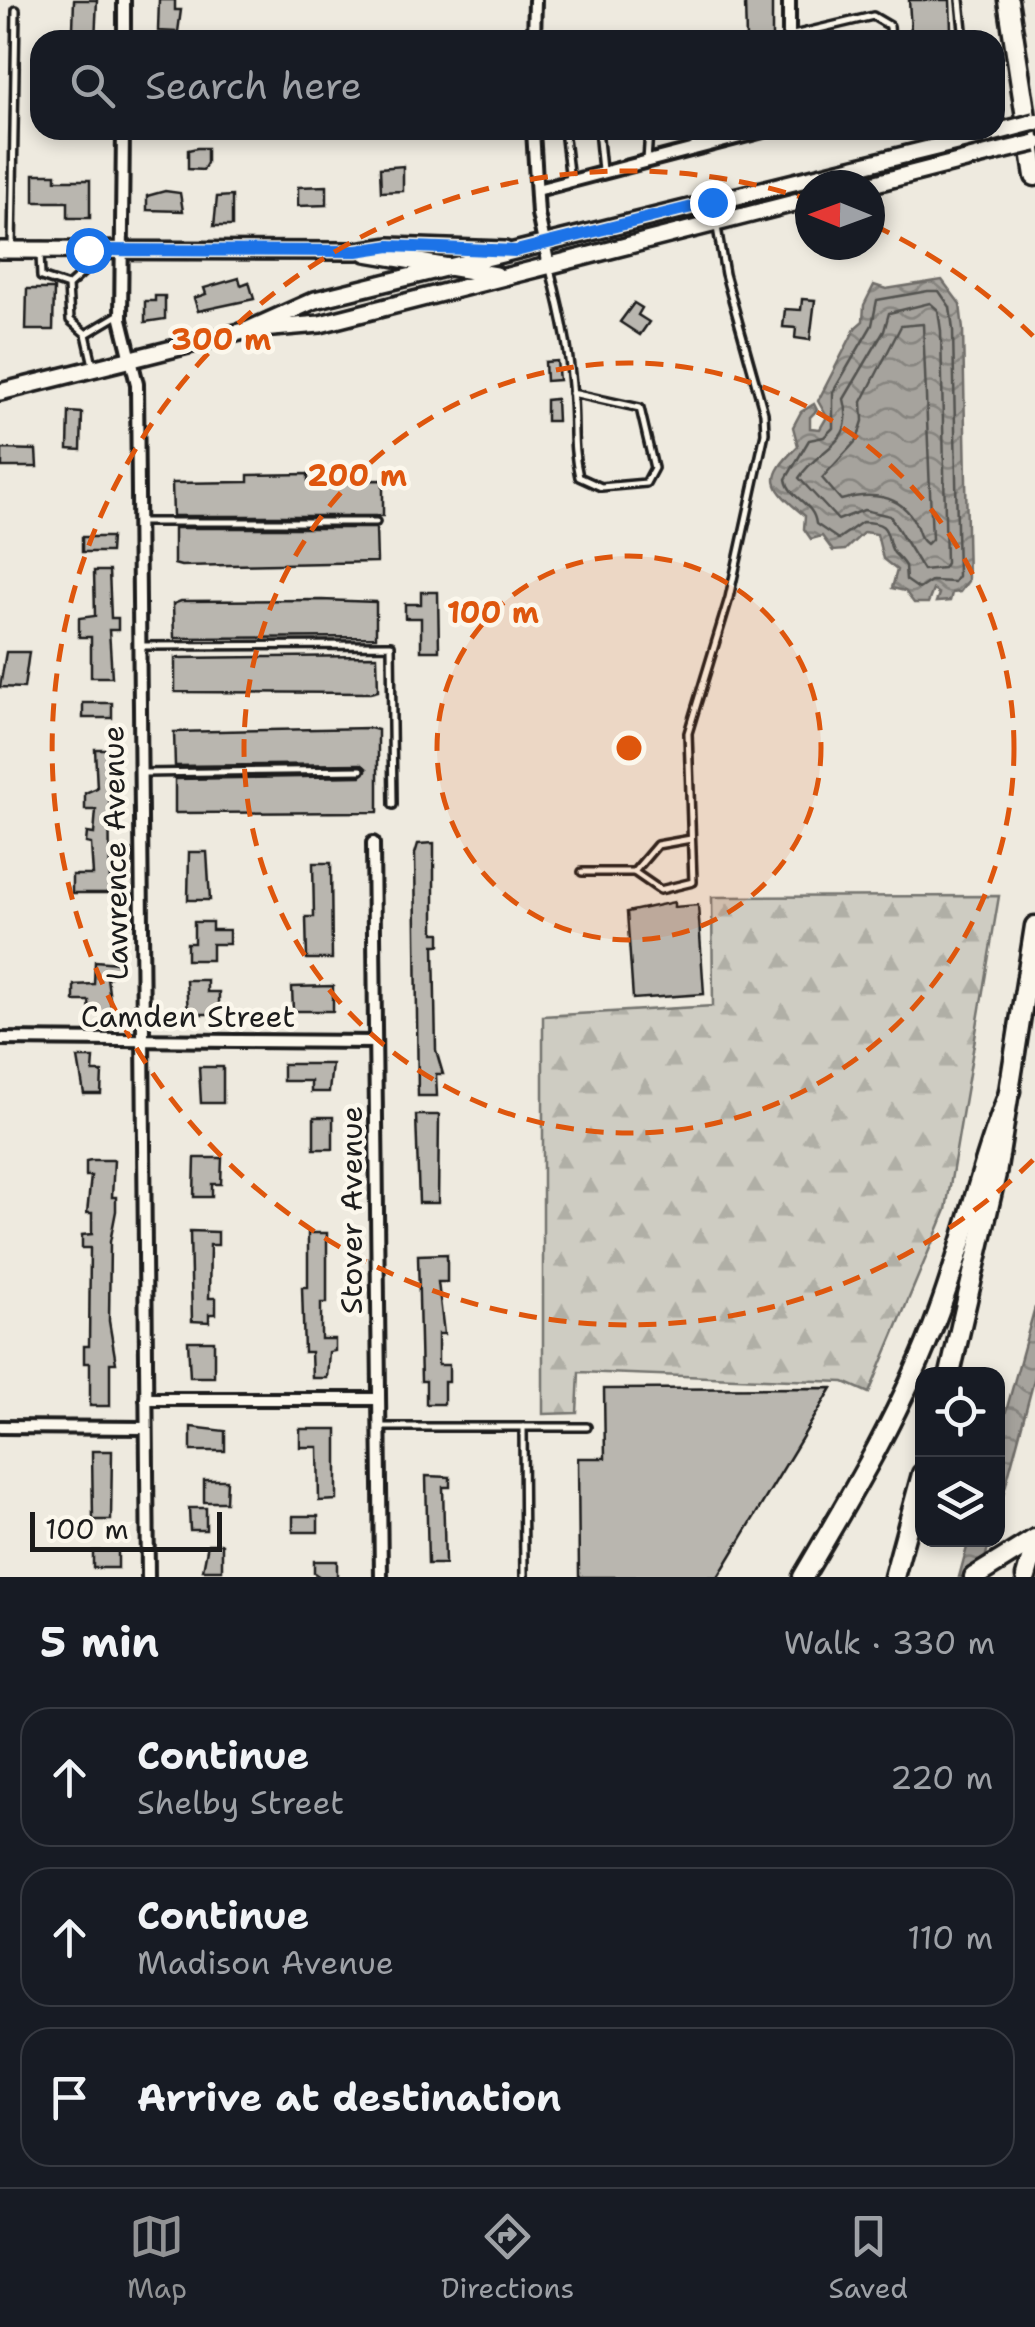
<!DOCTYPE html>
<meta charset="utf-8">
<style>
:root{--surface:#171b24;--page:#20242c;--text:#f1f3f6;--muted:#9ea1a6;--line:#363941;--accent:#919294}
body{margin:0;font-family:"Shantell Sans",sans-serif;background:var(--page);color:var(--text)}
.controls{position:absolute;right:30px;bottom:30px;display:grid;overflow:hidden;border-radius:20px;box-shadow:0 5px 15px #0003}
.controls button{width:90px;height:90px;display:grid;place-items:center;padding:0;border:0;border-bottom:2px solid var(--line);background:var(--surface);color:var(--text);font:50px sans-serif}
.compass{position:absolute;left:795px;top:170px;width:90px;height:90px;border-radius:50%;background:var(--surface);box-shadow:0 5px 15px #0003;rotate:271deg}
.scale{position:absolute;left:30px;bottom:25px;width:192px;box-sizing:border-box;padding-left:10px;border:5px solid #1c1c1c;border-top:0;font-size:28px;line-height:35px;white-space:nowrap;color:#1c1c1c;-webkit-text-stroke:8px #fbf7ec;paint-order:stroke}
.stop{position:absolute;width:30px;height:30px;margin:-22px;border:8px solid #1a73e8;border-radius:50%;background:#fff}
.stop.end{background:#1a73e8;border-color:#fff;box-shadow:0 2px 10px #0008}
.list{margin:0;padding:0;list-style:none}
h2{display:flex;justify-content:space-between;align-items:center;height:130px;margin:0;padding:0 40px;font-size:42px}
h2 small{font-size:32px;font-weight:400;color:var(--muted)}
.list li{display:grid;grid-template-columns:65px 1fr auto;gap:30px;align-items:center;box-sizing:border-box;height:140px;margin:0 20px 20px;padding:0 20px;border:2px solid var(--line);border-radius:30px}
.list b{display:block;font-size:38px;white-space:nowrap}
.list p{margin:0;font-size:32px;white-space:nowrap;color:var(--muted)}
.list em{font-size:32px;font-style:normal;color:var(--muted)}
.icon{flex:none;width:55px;height:55px;fill:none;stroke:currentColor;stroke-width:2;stroke-linecap:round;stroke-linejoin:round}
.map{position:relative;flex:none;width:1035px;height:1577px;overflow:hidden}
.search{position:absolute;background:var(--surface);box-shadow:0 5px 15px #0003;left:30px;right:30px;top:30px;height:110px;display:flex;align-items:center;gap:25px;box-sizing:border-box;padding:0 35px;border-radius:30px;color:var(--muted);font-size:38px}
.sheet{height:610px;background:var(--surface)}
nav{display:flex;justify-content:space-around;align-items:center;box-sizing:border-box;height:140px;border-top:2px solid var(--line);background:var(--surface);font-size:28px;color:var(--muted)}
nav a{display:grid;justify-items:center;gap:5px}
nav .on{color:var(--accent)}
.map>svg:first-child{display:block}
</style>
<div class="map">
<svg width="1035" height="1577" viewBox="0 0 1035 1577">
<defs>
<pattern id="forest-firs" width="22" height="20" patternUnits="userSpaceOnUse" patternTransform="scale(2.5)"><rect width="22" height="20" fill="#ceccc2"/><path d="M5 1l3.5 6h-7zM16 11l3.5 6h-7z" fill="#b0afa6"/></pattern>
<pattern id="water-waves" width="16" height="10" patternUnits="userSpaceOnUse" patternTransform="scale(2.5)"><rect width="16" height="10" fill="#a6a39d"/><path d="M0 5q4-4 8 0t8 0" fill="none" stroke="#86847f"/></pattern>
</defs>
<rect width="100%" height="100%" fill="#eeeadf"/>
<filter id="ink" filterUnits="userSpaceOnUse"><feTurbulence type="fractalNoise" baseFrequency=".01" numOctaves="2"/><feDisplacementMap in="SourceGraphic" scale="20" xChannelSelector="R" yChannelSelector="G"/><feConvolveMatrix kernelMatrix="1 2 1 2 8 2 1 2 1" color-interpolation-filters="sRGB"/></filter>
<g filter="url(#ink)">
<polygon fill="url(#forest-firs)" stroke="#75746f" stroke-width="2.5" points="999,896 946,1210 869,1393 844,1382 579,1372 577,1413 543,1414 543,1016 713,1006 712,897"/>
<g fill="url(#water-waves)" stroke="#6f6d69" stroke-width="2.5">
<path d="M942 280 960 304 963 330 968 581 960 592 952 593 950 601 936 602 939 594 933 590 928 603H914L905 591 892 588 897 570 883 559 877 534 864 532 845 550 833 551 822 536 811 539 804 529 805 516C769 486 764 479 798 446L793 427 801 412 814 404 817 410 810 417V428L820 429 827 417 818 401 856 327 863 321 864 305 874 285 886 289Z"/>
<polygon points="1035,1307 1035,1376 998,1514 998,1440"/>
<polygon points="969,1540 990,1540 980,1577 959,1577"/>
</g>
<g fill="none" stroke-linecap="round" stroke-linejoin="round">
<g stroke="#535250" stroke-width="2.5">
<path d="M928 291H939L950 307 953 330 958 576 954 582 931 581 919 589 906 580 905 566C902 561 898 557 894 553 883 536 895 522 862 522L838 539 816 524C814 502 789 499 786 479L809 440 824 437 833 428V392L872 325 877 300Z"/>
<path d="M930 303 938 310 941 331 946 563 943 568 923 570 890 516 864 510 838 520 799 478C819 446 856 446 844 399L884 331 889 313Z"/>
<path d="M923 324 932 539 927 544C918 537 920 533 915 523 901 493 868 492 841 500L822 478 857 440 863 421 862 402 901 326Z"/>
</g>
</g>
<g fill="#b9b6af" stroke="#1c1c1c" stroke-width="2.5">
<polygon points="74,0 97,0 95,40 80,40 81,31 73,29"/>
<polygon points="159,0 175,0 175,10 181,10 178,32 158,31"/>
<polygon points="772,0 772,40 746,40 745,2"/>
<polygon points="909,0 950,0 951,30 911,31"/>
<polygon points="197,148 207,148 207,163 203,170 188,169 188,150"/>
<polygon points="403,166 403,191 381,192 380,168"/>
<polygon points="34,174 56,174 56,180 90,180 90,218 68,218 68,202 34,202"/>
<polygon points="327,186 327,205 298,206 298,187"/>
<polygon points="165,191 180,193 183,211 147,210 147,196"/>
<polygon points="232,196 232,226 214,226 217,197"/>
<polygon points="239,278 241,285 249,282 254,299 198,311 194,298 206,294 204,288"/>
<polygon points="27,289 54,289 53,330 26,330"/>
<polygon points="155,296 165,296 165,319 145,322 145,301 155,301"/>
<polygon points="802,299 815,300 810,340 795,338 796,328 783,327 785,309 801,310"/>
<polygon points="634,303 642,308 638,315 649,322 640,335 620,322"/>
<polygon points="557,361 559,380 546,381 545,362"/>
<polygon points="556,399 557,421 546,421 546,400"/>
<polygon points="69,412 82,413 81,450 68,449"/>
<polygon points="2,449 36,450 37,467 2,467"/>
<polygon points="308,474 308,481 383,480 383,516 173,516 172,483 248,482 248,475"/>
<polygon points="174,528 376,528 377,562 181,566 174,564"/>
<polygon points="82,537 111,537 110,552 82,552"/>
<polygon points="94,571 109,571 111,618 118,618 118,630 109,630 112,677 91,677 91,637 79,637 79,618 95,616"/>
<polygon points="421,592 438,592 439,651 421,651 421,618 405,618 405,604 421,604"/>
<polygon points="321,600 376,602 376,637 174,638 173,604 181,601"/>
<polygon points="6,652 29,652 24,688 0,687"/>
<polygon points="377,656 378,691 370,693 175,692 175,658"/>
<rect x="83" y="703" width="29" height="15"/>
<polygon points="370,728 378,730 378,812 175,813 175,779 361,776 367,769 361,764 175,766 174,732"/>
<polygon points="95,749 112,749 112,754 117,754 117,764 109,769 110,893 72,893 72,875 93,875 91,844 86,843 87,833 94,834 96,810 85,810 85,793 97,788"/>
<polygon points="434,843 434,933 440,933 440,945 434,945 436,1050 443,1074 436,1074 437,1096 418,1096 415,854 418,844"/>
<polygon points="189,852 207,852 210,900 188,900"/>
<polygon points="313,863 331,863 332,959 307,959 306,917 314,917"/>
<polygon points="674,902 674,907 698,905 704,994 633,999 627,912"/>
<polygon points="194,922 212,922 212,930 229,930 229,944 212,944 212,960 187,960 187,943 194,943"/>
<polygon points="95,961 118,963 118,975 107,978 112,1014 90,1014 89,1001 74,1001 74,985 94,984"/>
<polygon points="186,980 207,980 207,992 219,992 219,1014 188,1014"/>
<polygon points="333,986 333,1011 293,1011 292,987"/>
<polygon points="78,1058 94,1058 93,1072 102,1072 101,1094 84,1094"/>
<polygon points="283,1064 332,1064 329,1092 311,1092 311,1081 283,1081"/>
<polygon points="199,1067 223,1067 223,1103 201,1103"/>
<polygon points="416,1115 439,1115 438,1203 419,1203"/>
<rect x="314" y="1117" width="19" height="32"/>
<polygon points="195,1158 222,1158 221,1184 212,1184 212,1197 194,1197"/>
<polygon points="91,1160 114,1160 112,1197 116,1197 116,1211 110,1242 109,1321 116,1363 110,1363 110,1406 90,1406 90,1363 84,1363 84,1346 89,1346 90,1248 82,1248 82,1235 92,1234 92,1213 87,1213 91,1176 86,1176 86,1161"/>
<polygon points="190,1231 218,1232 218,1245 210,1245 209,1298 216,1298 216,1314 209,1314 209,1322 192,1321"/>
<polygon points="308,1233 327,1233 327,1303 321,1303 321,1339 335,1339 335,1351 329,1352 327,1378 312,1378 311,1352 304,1352 302,1287 308,1287"/>
<polygon points="447,1254 447,1282 438,1282 444,1334 438,1334 438,1365 449,1365 449,1382 444,1382 444,1404 426,1404 426,1381 421,1381 418,1255"/>
<polygon points="188,1341 214,1341 214,1377 190,1377"/>
<polygon points="832,1388 718,1577 579,1577 578,1458 605,1458 604,1389"/>
<polygon points="191,1427 225,1431 225,1451 191,1451"/>
<polygon points="300,1429 337,1429 337,1500 319,1501 318,1447 300,1447"/>
<polygon points="92,1451 112,1451 111,1520 93,1520"/>
<polygon points="426,1476 450,1477 450,1487 443,1487 445,1564 428,1564"/>
<polygon points="204,1480 227,1480 226,1502 204,1502"/>
<polygon points="189,1508 206,1508 206,1530 190,1530"/>
<rect x="293" y="1516" width="25" height="16"/>
<polygon points="208,1544 222,1544 222,1570 203,1570"/>
<rect x="93" y="1551" width="25" height="17"/>
<polygon points="314,1561 337,1561 337,1577 320,1577 314,1573"/>
</g>
<g fill="none" stroke-linecap="round" stroke-linejoin="round">
<defs>
<g id="service">
<polyline points="960,0 964,40"/>
<polyline points="789,36 873,16 890,26 891,40"/>
<polyline points="564,130 570,181"/>
<polyline points="598,130 602,170"/>
<polyline points="694,146 695,130"/>
<polyline points="647,161 649,130"/>
<polyline points="12,247 16,10"/>
<polyline points="40,253 41,277 68,286"/>
<polyline points="88,254 89,267 68,286 70,320 86,334 93,365"/>
<path d="M550 269C561 311 571 355 573 400 575 430 572 446 579 477L601 487 646 483 654 468 640 408 572 393"/>
<polyline points="86,334 118,315"/>
<polyline points="139,522 376,522"/>
<polyline points="141,646 391,645 393,805"/>
<polyline points="143,773 361,770"/>
<polyline points="582,872 634,872 660,890 693,882 688,733 729,598 765,433 764,413 725,274 713,204"/>
<polyline points="634,872 657,845 691,839"/>
<polyline points="382,1427 587,1427"/>
<polyline points="523,1427 524,1577"/>
</g>
<g id="minor">
<polyline points="789,0 789,40"/>
<polyline points="124,40 124,0"/>
<polyline points="534,40 535,0"/>
<polyline points="123,130 121,319 137,384 148,1577"/>
<polyline points="533,130 538,214 549,266"/>
<polyline points="537,190 767,130"/>
<polyline points="373,843 381,1577"/>
<polyline points="0,1039 375,1042"/>
<polyline points="146,1399 378,1399"/>
<polyline points="0,1427 146,1428"/>
</g>
<g id="secondary">
<polyline points="868,185 993,153"/>
<polyline points="0,250 357,251 390,246 505,250"/>
<polyline points="366,253 496,275"/>
<polyline points="261,329 320,324 810,199"/>
<polyline points="0,392 248,330 315,300 989,134"/>
</g>
<g id="motorway">
<polyline points="1008,0 1035,176"/>
<polyline points="950,1374 996,1174 1035,926"/>
<path d="M803 1577C854 1491 905 1405 939 1311 966 1238 981 1163 1010 1091"/>
<polyline points="894,1577 922,1474"/>
<polyline points="974,1577 1035,1539"/>
<polyline points="1026,1577 1035,1546"/>
</g>
</defs>
<use href="#service" stroke="#1c1c1c" stroke-width="12"/>
<use href="#minor" stroke="#1c1c1c" stroke-width="18"/>
<use href="#secondary" stroke="#1c1c1c" stroke-width="22"/>
<use href="#motorway" stroke="#1c1c1c" stroke-width="25"/>
<use href="#service" stroke="#fbf7ec" stroke-width="5"/>
<use href="#minor" stroke="#fbf7ec" stroke-width="10"/>
<use href="#secondary" stroke="#fbf7ec" stroke-width="15"/>
<use href="#motorway" stroke="#fbf7ec" stroke-width="18"/>
<defs>
<g id="secondary-bridge">
<polyline points="989,134 1035,122"/>
<polyline points="993,153 1035,143"/>
</g>
</defs>
<use href="#secondary-bridge" stroke="#1c1c1c" stroke-width="22" stroke-linecap="butt"/>
<use href="#secondary-bridge" stroke="#fbf7ec" stroke-width="15"/>
</g>
</g>
<g fill="none" stroke-linecap="round" stroke-linejoin="round" filter="url(#ink)">
<polyline stroke="#1a73e8" stroke-width="12" points="88,250 357,251 390,246 516,251 712,202"/>
</g>
<circle cx="629" cy="748" r="192" fill="#de560d" fill-opacity=".12"/>
<g fill="none" stroke="#de560d" stroke-width="5" stroke-dasharray="18 12">
<circle cx="629" cy="748" r="192"/>
<circle cx="629" cy="748" r="385"/>
<path d="M1033 1160A577 577 0 1 1 807 199M873 225A577 577 0 0 1 1033 336"/>
</g>
<g text-anchor="middle" dominant-baseline="central" stroke-width="9" stroke-linejoin="round" paint-order="stroke">
<g font-size="30" fill="#1c1c1c" stroke="#fbf7ec">
<text transform="translate(115 853) rotate(-91)">Lawrence Avenue</text>
<text x="188" y="1016">Camden Street</text>
<text transform="translate(351 1210) rotate(-90)">Stover Avenue</text>
</g>
</g>
<circle cx="629" cy="748" r="15" fill="#de560d" stroke="#fbf7ec" stroke-width="5"/>
<g font-size="30" text-anchor="middle" font-weight="bold" fill="#de560d" stroke="#fbf7ec" stroke-width="9" stroke-linejoin="round" paint-order="stroke">
<text x="221" y="350">300 m</text>
<text x="357" y="486">200 m</text>
<text x="493" y="623">100 m</text>
</g>
</svg>
<div class="controls">
<button><svg class="icon" aria-label="locate" viewBox="0 0 24 24"><circle cx="12" cy="12" r="6"/><path d="M12 2v4M12 18v4M2 12h4M18 12h4"/></svg></button>
<button><svg class="icon" aria-label="layers" viewBox="0 0 24 24"><path d="M12 4l9 5-9 5-9-5zM3 14l9 5 9-5"/></svg></button>
</div>
<svg class="compass" viewBox="-18 -18 36 36"><path d="M0-13l5 13h-10z" fill="#e53935"/><path d="M0 13l5-13h-10z" fill="#9ea1a6"/></svg>
<div class="scale">100 m</div>
<div class="stop" style="left:88px;top:250px"></div>
<div class="stop end" style="left:712px;top:202px"></div>
<div class="search"><svg class="icon" aria-label="search" viewBox="0 0 24 24"><circle cx="10" cy="10" r="6"/><path d="M15 15l6 6"/></svg>Search here</div>
</div>
<section class="sheet">
<h2>5 min<small>Walk · 330 m</small></h2>
<ul class="list">
<li><svg class="icon" aria-label="ahead" viewBox="0 0 24 24"><path d="M12 20V5M6 11l6-6 6 6"/></svg><div><b>Continue</b><p>Shelby Street</p></div><em>220 m</em></li>
<li><svg class="icon" aria-label="ahead" viewBox="0 0 24 24"><path d="M12 20V5M6 11l6-6 6 6"/></svg><div><b>Continue</b><p>Madison Avenue</p></div><em>110 m</em></li>
<li><svg class="icon" aria-label="arrive" viewBox="0 0 24 24"><path d="M6 21V4h12l-3 4 3 4H6"/></svg><div><b>Arrive at destination</b></div></li>
</ul>
</section>
<nav>
<a class="on"><svg class="icon" aria-label="map" viewBox="0 0 24 24"><path d="M3 6l6-2 6 2 6-2v14l-6 2-6-2-6 2zM9 4v14M15 6v14"/></svg>Map</a>
<a><svg class="icon" aria-label="directions" viewBox="0 0 24 24"><path d="M12 3l9 9-9 9-9-9zM9 14v-3h6M13 9l2 2-2 2"/></svg>Directions</a>
<a><svg class="icon" aria-label="saved" viewBox="0 0 24 24"><path d="M7 4h10v16l-5-4-5 4z"/></svg>Saved</a>
</nav>
